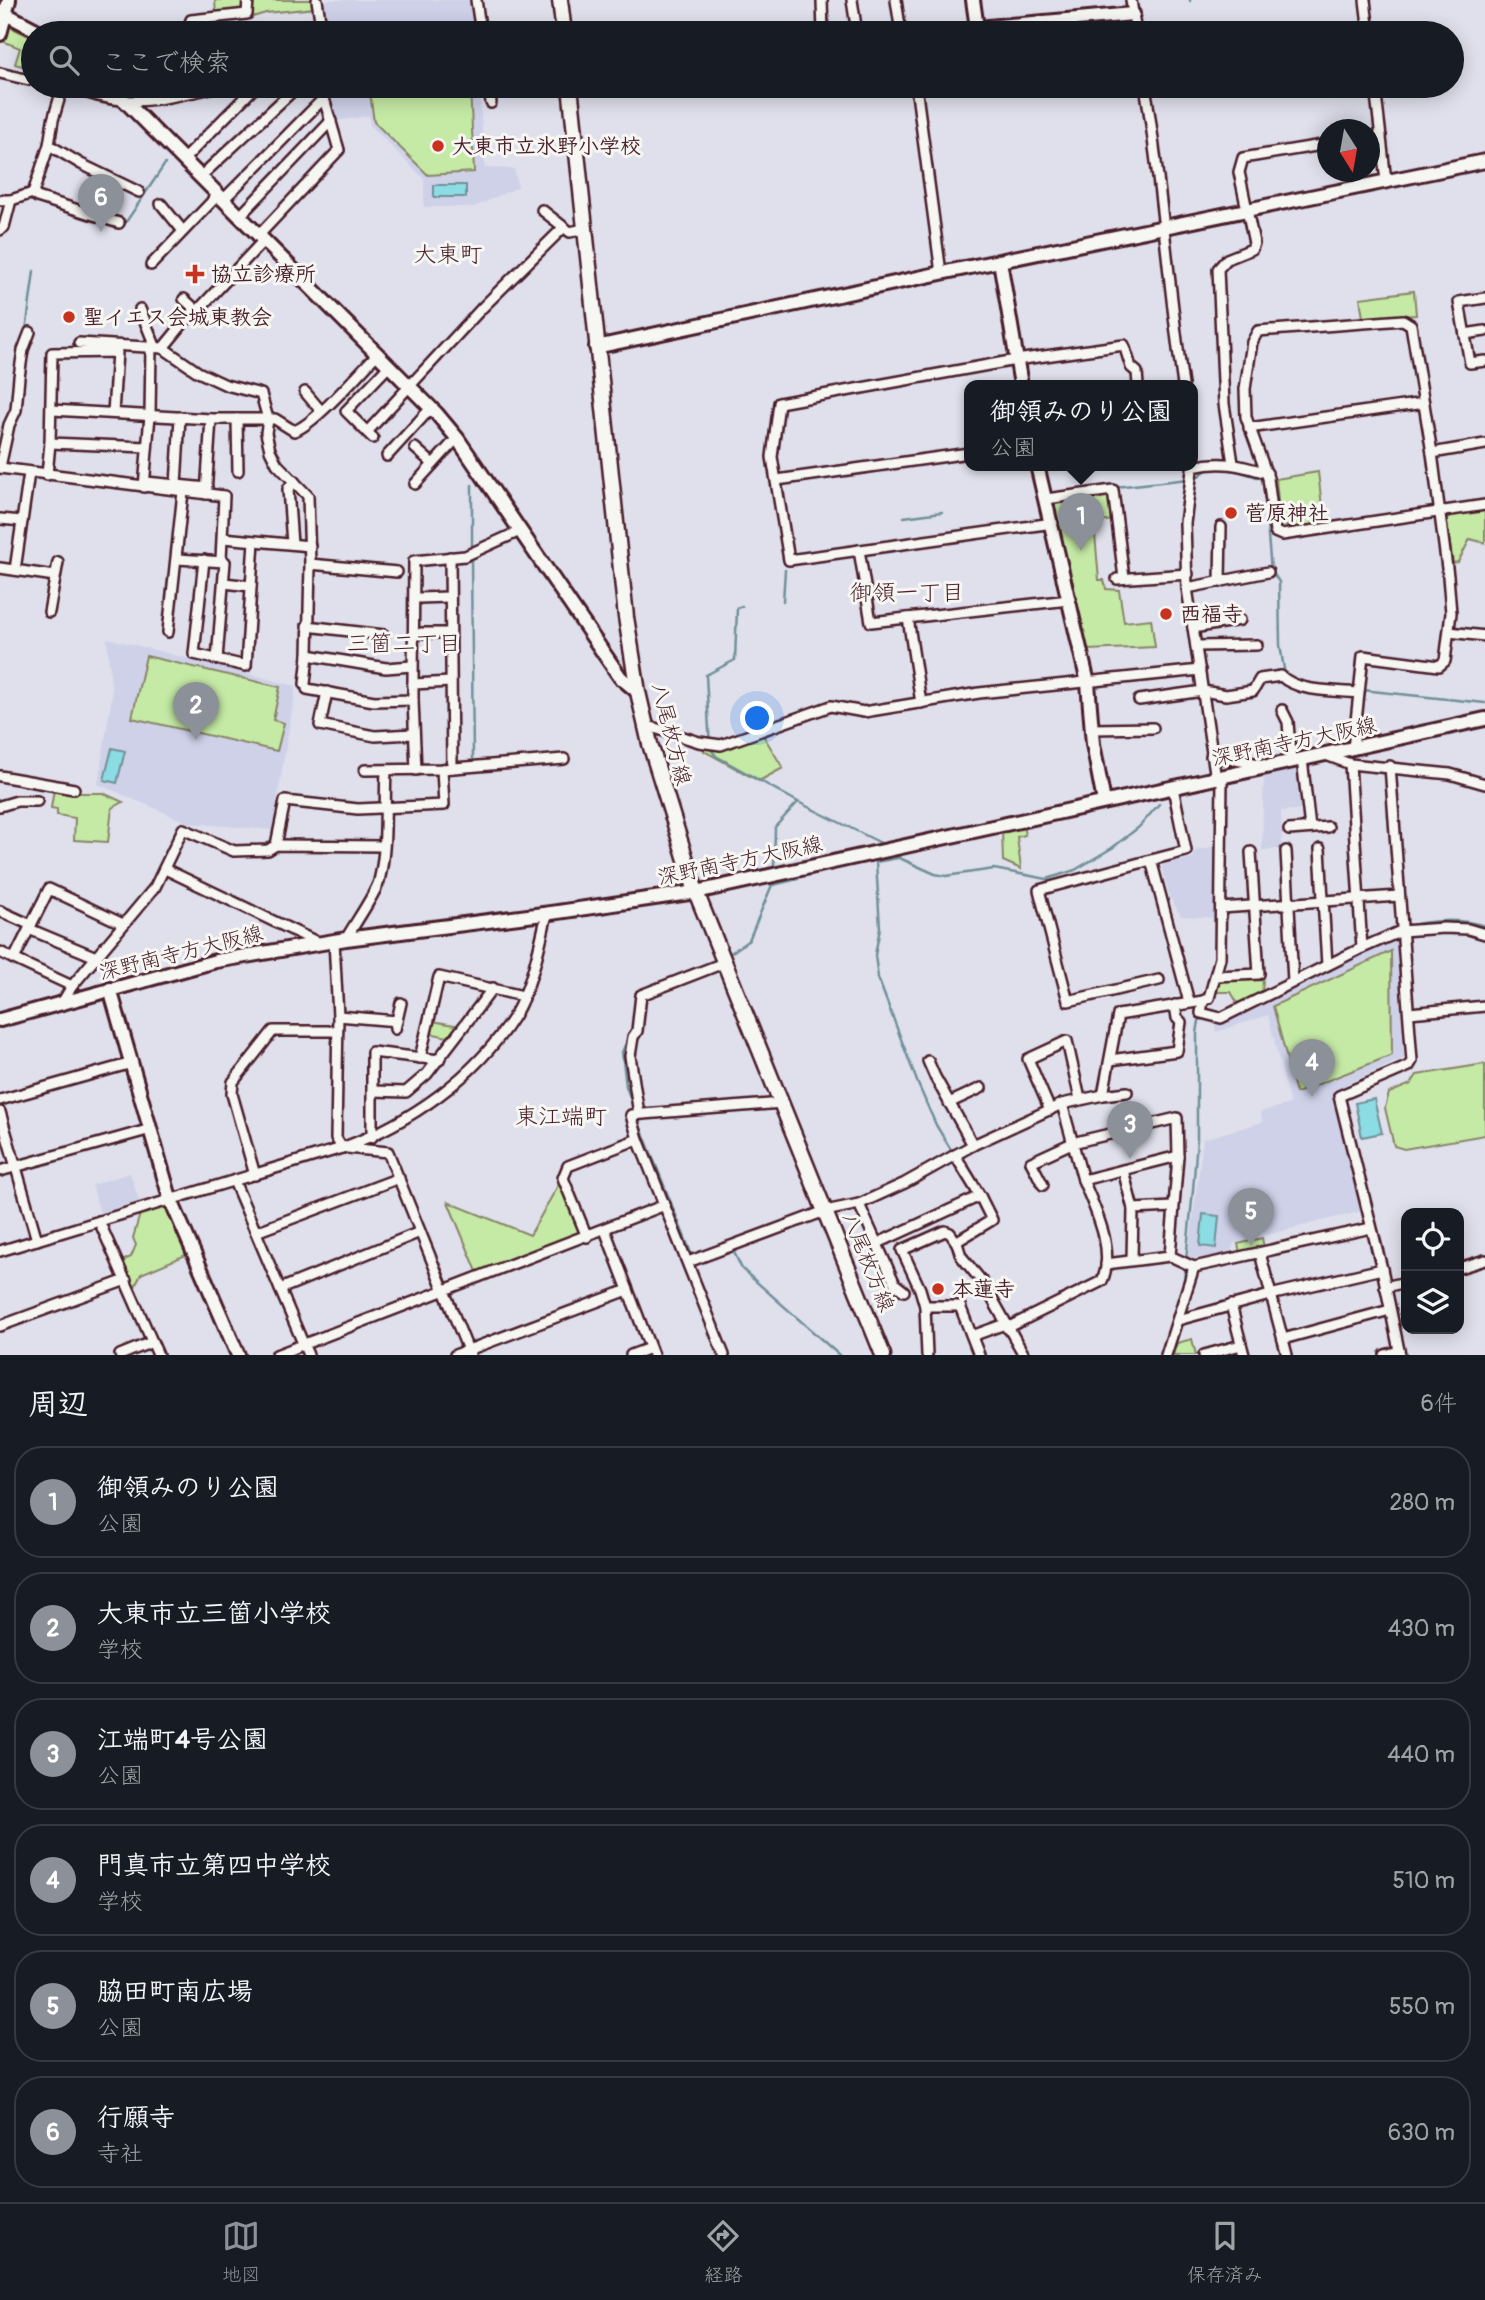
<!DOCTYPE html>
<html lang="ja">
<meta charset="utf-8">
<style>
:root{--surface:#171b24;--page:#242831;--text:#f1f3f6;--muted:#9ea1a6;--line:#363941;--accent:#8c9099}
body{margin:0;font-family:Pangolin,"Klee One",sans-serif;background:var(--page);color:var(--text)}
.controls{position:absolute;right:21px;bottom:21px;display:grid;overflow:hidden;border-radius:14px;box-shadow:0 4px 18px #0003}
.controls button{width:63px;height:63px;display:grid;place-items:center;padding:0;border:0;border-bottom:2px solid var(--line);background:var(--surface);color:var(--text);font:35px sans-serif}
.compass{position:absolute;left:1317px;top:119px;width:63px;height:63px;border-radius:50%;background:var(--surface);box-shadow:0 4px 18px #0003;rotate:169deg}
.you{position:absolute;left:758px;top:719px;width:24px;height:24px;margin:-18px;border:5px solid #fff;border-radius:50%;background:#1a73e8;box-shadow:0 0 0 10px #1a73e833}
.badge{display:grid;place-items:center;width:46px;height:46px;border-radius:50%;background:var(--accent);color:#fff;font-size:23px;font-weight:700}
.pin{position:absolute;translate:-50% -58px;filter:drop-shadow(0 2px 4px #0008)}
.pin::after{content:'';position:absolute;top:37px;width:24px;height:21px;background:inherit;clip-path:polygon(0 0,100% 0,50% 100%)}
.popup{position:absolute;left:964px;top:380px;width:234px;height:91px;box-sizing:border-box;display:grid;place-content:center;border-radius:14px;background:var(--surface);filter:drop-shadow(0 2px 5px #0005);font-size:23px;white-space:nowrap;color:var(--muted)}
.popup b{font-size:26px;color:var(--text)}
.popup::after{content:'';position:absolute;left:50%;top:100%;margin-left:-14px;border:14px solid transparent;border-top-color:var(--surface)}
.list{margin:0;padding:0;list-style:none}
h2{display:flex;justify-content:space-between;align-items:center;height:91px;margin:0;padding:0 28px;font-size:30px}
h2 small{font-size:23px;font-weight:400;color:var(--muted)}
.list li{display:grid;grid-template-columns:46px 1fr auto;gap:21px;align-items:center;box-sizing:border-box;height:112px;margin:0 14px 14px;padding:0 14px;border:2px solid var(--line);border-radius:28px}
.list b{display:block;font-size:26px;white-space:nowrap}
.list p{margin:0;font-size:23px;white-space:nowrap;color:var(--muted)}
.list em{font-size:23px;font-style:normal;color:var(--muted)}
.icon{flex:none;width:38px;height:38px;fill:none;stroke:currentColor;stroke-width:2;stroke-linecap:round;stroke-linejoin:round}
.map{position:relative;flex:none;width:1485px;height:1355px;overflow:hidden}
.search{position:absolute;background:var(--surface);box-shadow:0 4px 18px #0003;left:21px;right:21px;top:21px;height:77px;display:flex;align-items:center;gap:18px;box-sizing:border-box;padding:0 24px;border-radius:38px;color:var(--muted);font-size:26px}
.sheet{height:847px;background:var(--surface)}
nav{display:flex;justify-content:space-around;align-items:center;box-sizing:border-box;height:98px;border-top:2px solid var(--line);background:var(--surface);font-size:19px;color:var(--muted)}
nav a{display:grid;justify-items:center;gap:4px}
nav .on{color:var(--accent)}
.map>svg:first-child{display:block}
</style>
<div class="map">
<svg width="1485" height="1355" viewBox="0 0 1485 1355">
<rect width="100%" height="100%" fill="#dfe0ec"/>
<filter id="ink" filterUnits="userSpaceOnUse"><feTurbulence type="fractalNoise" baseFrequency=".0143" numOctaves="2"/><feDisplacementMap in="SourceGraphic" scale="14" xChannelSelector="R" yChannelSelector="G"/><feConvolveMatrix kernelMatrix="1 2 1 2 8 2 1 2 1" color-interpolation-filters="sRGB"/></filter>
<g filter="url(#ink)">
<g fill="#ced1e8">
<polygon points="321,0 469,0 473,33 325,33"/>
<polygon points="323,86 479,86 485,168 514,169 518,187 474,207 424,207 424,179 370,125 369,116 336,121 330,99"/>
<polygon points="107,638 296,686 272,830 189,823 98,784 112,696"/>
<polygon points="1298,764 1304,809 1281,811 1282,849 1262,850 1264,771"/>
<polygon points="1211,847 1218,848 1218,918 1181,916 1170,898 1162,868 1164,864 1193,858 1195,851"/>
<polygon points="1396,936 1404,1058 1334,1090 1362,1211 1234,1243 1229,1257 1188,1258 1203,1139 1263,1122 1260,1112 1290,1104 1268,1015 1216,1032 1215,1025"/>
<polygon points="130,1173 139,1201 100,1213 92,1185"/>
</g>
<g fill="#c5eaa5" stroke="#888468" stroke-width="2">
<polygon points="215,0 245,0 243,12 216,14"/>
<polygon points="251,0 314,0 315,8 266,13 249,18"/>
<polygon points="6,25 33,38 33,69 15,64 20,48 2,41"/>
<polygon points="369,86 470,86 474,172 428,175 374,122"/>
<polygon points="1414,291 1416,315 1363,318 1360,298"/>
<path d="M1318 472 1324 524C1310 525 1291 533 1280 522L1276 479Z"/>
<polygon points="1110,494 1113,520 1094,523 1099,580 1104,580 1106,589 1119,590 1124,622 1151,619 1155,647 1088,650 1053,501"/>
<polygon points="1485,510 1485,543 1470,539 1458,562 1453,563 1446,520 1450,515"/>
<polygon points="146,656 280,687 273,720 284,723 277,751 132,718"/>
<polygon points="763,735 783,768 759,781 704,751 704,747 722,748"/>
<polygon points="54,789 74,793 103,793 123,802 112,808 108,842 74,840 75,818 57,815 57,809 51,808"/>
<polygon points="1023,825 1025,835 1017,837 1021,869 1003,861 1002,830"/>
<polygon points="1391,951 1392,1055 1296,1093 1273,1006"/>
<polygon points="1263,980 1262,994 1238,1004 1231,992 1217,992 1218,981"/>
<polygon points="432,1021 460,1026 452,1038 429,1033"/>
<polygon points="1485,1064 1485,1135 1404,1149 1394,1146 1385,1108 1389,1093 1411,1084 1417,1075"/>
<polygon points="560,1182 583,1235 478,1274 448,1202 530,1235"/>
<polygon points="162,1208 171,1212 186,1255 141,1274 134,1289 122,1261 131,1257 136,1245 133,1238 140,1214"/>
<polygon points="1262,1238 1264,1248 1240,1253 1238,1244"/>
<polygon points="1192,1339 1196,1355 1173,1355 1177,1343"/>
</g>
<g fill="#8bdce3" stroke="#719099" stroke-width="2">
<rect x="434" y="185" width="32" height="12"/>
<polygon points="112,748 125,751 117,783 104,780"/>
<polygon points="1374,1099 1382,1133 1362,1137 1355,1103"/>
<polygon points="1203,1214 1219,1216 1216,1248 1200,1246"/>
</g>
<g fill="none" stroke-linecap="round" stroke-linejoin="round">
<g stroke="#719099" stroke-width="2.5">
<polyline points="1190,1 1190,0"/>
<polyline points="28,200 38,202"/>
<polyline points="124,225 165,164"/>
<polyline points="26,331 34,271"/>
<polyline points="8,464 38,468"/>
<polyline points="1233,469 1263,479 1271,570 1279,582 1280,645 1285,675"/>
<polyline points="1195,479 1209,468"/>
<polyline points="1115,487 1189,479"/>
<polyline points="904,517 942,512"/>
<polyline points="472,549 472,485"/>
<polyline points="471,560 473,758"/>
<polyline points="783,601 785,570"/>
<polyline points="742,606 737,608 735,660 706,675 710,748 716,756 798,802 885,845"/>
<polyline points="1362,690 1485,703"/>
<polyline points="895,856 935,874 946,876 994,869 1047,879 1075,870 1112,848 1139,827 1159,804"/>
<polyline points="898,858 876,862 880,928 875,955 878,978 918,1084 936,1125 953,1153"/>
<polyline points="774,870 775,827 798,802"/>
<polyline points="773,885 798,879"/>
<path d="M1403 927C1428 920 1460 918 1485 926"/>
<polyline points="728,955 749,940 774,880"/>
<polyline points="1209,1012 1223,1012"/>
<polyline points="634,1025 622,1052 626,1086 635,1112"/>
<polyline points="637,1118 693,1258"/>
<polyline points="724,1253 733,1250 742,1269 839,1355"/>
<polyline points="1169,1332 1184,1280 1193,1190 1197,1140 1197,1033 1199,1021 1204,1015"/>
</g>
<defs>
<g id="street">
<polyline points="317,0 322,33"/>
<polyline points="476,0 481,33"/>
<polyline points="822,0 823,33"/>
<polyline points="852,0 857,33"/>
<polyline points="896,0 901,33"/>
<polyline points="1131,0 1136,33"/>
<polyline points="1365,0 1369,33"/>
<polyline points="186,33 191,20 247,14 248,0"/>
<polyline points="950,33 977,28"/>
<polyline points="0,73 29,80"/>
<path d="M70 86C110 104 141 104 184 94 194 92 206 90 216 86"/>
<polyline points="489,86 491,103"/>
<polyline points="916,86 941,273"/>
<path d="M1145 86C1162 185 1168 285 1183 385"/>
<polyline points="1375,86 1386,181"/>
<polyline points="1370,138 1381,136"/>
<polyline points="49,145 81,164 139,192"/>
<polyline points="183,160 256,86"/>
<polyline points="200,177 298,86"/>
<polyline points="33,193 37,197 119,223"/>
<polyline points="0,200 11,200 33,193 49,145 53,120 63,86"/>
<polyline points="223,200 324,98"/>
<polyline points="161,204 183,231"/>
<polyline points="542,210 570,232 584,229"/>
<polyline points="240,216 331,121"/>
<polyline points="0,230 4,227 11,200"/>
<polyline points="259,235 339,150 323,95 316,86"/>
<polyline points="151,265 218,195"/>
<polyline points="1485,298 1459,302 1470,363 1485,361"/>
<polyline points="201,307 264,240"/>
<polyline points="140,309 155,346"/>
<polyline points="1465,334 1485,331"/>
<polyline points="79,343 163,348 198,372 226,385 261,394 268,419 266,433 270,450 277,464 308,496 310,564 308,655 305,684"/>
<polyline points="163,348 195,309 184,299"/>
<polyline points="305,392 321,411"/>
<path d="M52 410 211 419H275L294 431C315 424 360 372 378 353"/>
<polyline points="237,419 238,471"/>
<polyline points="1249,428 1424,403"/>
<polyline points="367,432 482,308 563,228"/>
<polyline points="373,438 346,411 389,366"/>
<polyline points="50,443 147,447"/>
<polyline points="415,448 433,464"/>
<polyline points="1432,453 1485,444"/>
<polyline points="387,456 431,408"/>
<polyline points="1193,463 1185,523 1187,588 1216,779"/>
<polyline points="1233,463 1224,404 1218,269 1227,259 1252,249 1254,243 1239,172 1243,158 1328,144"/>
<polyline points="0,467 9,425 16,410 19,377 23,350 30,332"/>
<path d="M1193 467C1222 460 1239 465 1267 473"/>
<polyline points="0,468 224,496 221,560"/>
<polyline points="47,475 50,443 52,353 117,352 113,413"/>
<polyline points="777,480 969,453"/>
<polyline points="146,482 207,488"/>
<polyline points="415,484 457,438"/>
<polyline points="176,485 180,417"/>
<polyline points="144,487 150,415 151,346"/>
<polyline points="206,494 211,419"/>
<polyline points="1046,499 1113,490 1124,578"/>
<polyline points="0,519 22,521"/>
<polyline points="1053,523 789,560 772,457 779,403 1016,360 1124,345 1131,367 1137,372 1138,385"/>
<polyline points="223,538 310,546"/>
<polyline points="292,544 288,489 294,481"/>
<polyline points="859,550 871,622 1069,600"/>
<polyline points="450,557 452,768"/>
<polyline points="177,559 225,562 217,659"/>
<polyline points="204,560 194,654 246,666 254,541"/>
<polyline points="310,564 397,572"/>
<polyline points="0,568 55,576"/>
<polyline points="15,570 29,473"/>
<polyline points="1117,579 1188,574"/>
<polyline points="1220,582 1221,527"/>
<polyline points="224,583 251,586"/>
<polyline points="1187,588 1268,572"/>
<polyline points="419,598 449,597"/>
<polyline points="49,612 58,562"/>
<polyline points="908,618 921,703"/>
<polyline points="307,626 384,635"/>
<polyline points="1193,628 1240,620"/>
<polyline points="168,632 183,492"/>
<polyline points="1449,632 1485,636"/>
<polyline points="421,633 450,633"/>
<polyline points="1196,646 1257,645"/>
<polyline points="308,655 386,668 412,666"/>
<polyline points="413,684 414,561 465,556 520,531"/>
<polyline points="307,689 374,701 413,700 413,684 451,682"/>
<polyline points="327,692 320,725 375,736 414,734"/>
<polyline points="413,700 416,770"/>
<path d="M1139 700 1203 691 1226 695 1253 691 1260 679 1281 676C1299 693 1335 690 1358 693"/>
<polyline points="1282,710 1288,722 1291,761"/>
<polyline points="645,725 699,742 721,745 831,706 864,712 979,693 1200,670"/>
<polyline points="1092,729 1153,728"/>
<polyline points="1353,749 1363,656 1439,666 1445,661 1451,613 1448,576 1432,453 1411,325 1403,320 1258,331 1252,342 1245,389 1246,417 1268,478 1275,532 1282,535 1485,505"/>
<polyline points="1326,755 1350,764 1450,774 1485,784"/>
<polyline points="1211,756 1266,765"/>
<polyline points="1302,759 1310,828"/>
<polyline points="1350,764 1362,948"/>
<polyline points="1390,766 1412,1061 1409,1066 1339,1096 1382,1269 1400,1355"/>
<polyline points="365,770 442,769 564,759"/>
<polyline points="0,776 74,789"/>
<polyline points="1173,788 1186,851 1151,860 1189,1002"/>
<polyline points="0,806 17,801 37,801"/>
<polyline points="1289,830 1328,827"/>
<polyline points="276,845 285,801 358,809 444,805 442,769"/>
<polyline points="1320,849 1327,965"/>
<polyline points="1286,851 1293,982"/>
<polyline points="1151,860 1039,890 1068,1001 1159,980"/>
<polyline points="165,869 319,943"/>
<polyline points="1221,908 1399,896"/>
<polyline points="0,911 31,925"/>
<polyline points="29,929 96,957"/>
<path d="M346 939C353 926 376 893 379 881 388 845 384 808 386 771"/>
<polyline points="334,941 338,1016 336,1138 342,1148"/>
<polyline points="0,952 14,959"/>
<polyline points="1216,976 1259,974 1251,852"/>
<polyline points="72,986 14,959 49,889 123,924"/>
<polyline points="1203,1001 1201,1013 1221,1018 1362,948 1401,931 1444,928 1468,929 1485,934"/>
<polyline points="62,1003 72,986 155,887 183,829 234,851 268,850 276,845 383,846"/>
<polyline points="1409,1013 1485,1006"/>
<polyline points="338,1016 397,1021"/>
<polyline points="395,1029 401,1003"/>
<polyline points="420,1058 439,977 523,996"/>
<polyline points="1110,1060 1177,1051 1181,1022 1177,1018 1175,1005"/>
<polyline points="928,1061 935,1077 973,1145"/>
<polyline points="372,1091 406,1092 427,1074 493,988"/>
<polyline points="1103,1095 1127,1092"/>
<polyline points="0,1100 132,1063"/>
<polyline points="949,1103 981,1088"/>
<polyline points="1062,1104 1083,1180"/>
<polyline points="1050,1110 1028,1059 1067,1041 1080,1099"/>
<polyline points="0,1112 37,1240"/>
<polyline points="639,1114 630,1056 633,1037 637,1031 641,995 726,962"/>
<polyline points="372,1137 372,1052 439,1060"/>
<polyline points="347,1148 388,1152 470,1355"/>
<polyline points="955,1155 980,1196 992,1220 959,1240 957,1243 961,1256 984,1284 1024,1355"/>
<polyline points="1123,1170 1133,1209 1132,1260"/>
<polyline points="0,1171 151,1129"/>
<polyline points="255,1175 232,1094 233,1082 273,1031 336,1031"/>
<polyline points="234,1181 308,1355"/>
<polyline points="1043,1185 1031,1162 1072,1143 1177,1118 1178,1156 1170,1256"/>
<polyline points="859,1204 895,1284 904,1291"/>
<polyline points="1133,1209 1173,1207"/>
<polyline points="99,1221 158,1355"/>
<polyline points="605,1230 653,1355"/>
<polyline points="256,1232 399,1178"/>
<polyline points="587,1237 563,1178 568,1166 638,1139"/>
<polyline points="878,1243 980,1196"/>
<path d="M0 1251 342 1148C409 1123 475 1078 514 1016 532 986 539 947 547 914"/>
<polyline points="1260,1253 1287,1355"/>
<polyline points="688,1262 825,1211 859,1204 905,1183 973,1145 1062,1104 1103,1095 1118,1015 1203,1001 1209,998 1220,958 1222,777"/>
<polyline points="1106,1264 1170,1256 1194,1267"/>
<polyline points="1459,1268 1485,1260"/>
<polyline points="1385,1287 1406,1282"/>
<polyline points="280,1289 420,1232"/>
<polyline points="1231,1305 1244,1355"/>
<polyline points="925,1306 960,1306 979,1355"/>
<polyline points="1178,1320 1270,1295 1382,1269"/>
<polyline points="0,1326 126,1280"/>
<path d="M1007 1328 1102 1281C1116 1250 1095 1209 1083 1180L1178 1156"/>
<polyline points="972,1336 1005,1324"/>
<polyline points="1283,1339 1390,1310"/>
<polyline points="120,1355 152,1342"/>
<polyline points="276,1355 665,1205"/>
<polyline points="455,1355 628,1290"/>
<polyline points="631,1355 650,1348"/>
<polyline points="724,1355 638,1139 631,1115 782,1103"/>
<polyline points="927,1355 925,1306 920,1289 902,1250 945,1231 950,1233 957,1243"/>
<polyline points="1166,1355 1194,1267 1371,1228"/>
<polyline points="1204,1355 1241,1345"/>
<polyline points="1385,1355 1399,1351"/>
</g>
<g id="secondary">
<polyline points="973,0 977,28 1133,14"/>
<polyline points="0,11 42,33"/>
<polyline points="0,34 9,0"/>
<polyline points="110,86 437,414 457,438 620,677 638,692"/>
<polyline points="1000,261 1021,385"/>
<polyline points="596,347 941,273 1485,161"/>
<polyline points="1037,465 1088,683 1093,744 1104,802"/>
<polyline points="110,989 170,1198 238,1355"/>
<polyline points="0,1020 216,961 346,939 551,913 696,892 1485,719"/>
</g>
<g id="primary">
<polyline points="560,0 564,33"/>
<polyline points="570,86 626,617 638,692 650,744 696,892 883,1355"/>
</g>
</defs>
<use href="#street" stroke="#4a1f2b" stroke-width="14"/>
<use href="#secondary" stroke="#4a1f2b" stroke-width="18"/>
<use href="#primary" stroke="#4a1f2b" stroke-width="19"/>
<use href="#street" stroke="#f6f6f2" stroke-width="9"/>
<use href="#secondary" stroke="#f6f6f2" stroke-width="12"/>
<use href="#primary" stroke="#f6f6f2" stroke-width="14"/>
</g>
</g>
<g fill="#c8321e" stroke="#f6f6f2" stroke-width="2.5">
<circle cx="438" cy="146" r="7"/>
<path d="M191.5 263.5h7v7h7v7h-7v7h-7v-7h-7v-7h7z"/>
<circle cx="69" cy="317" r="7"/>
<circle cx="1231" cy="513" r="7"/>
<circle cx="1166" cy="614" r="7"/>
<circle cx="938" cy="1289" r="7"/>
</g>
<g text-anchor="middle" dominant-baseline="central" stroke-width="6" stroke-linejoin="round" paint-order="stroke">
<g font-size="21" font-weight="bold" fill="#4a1f2b" stroke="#f6f6f2" text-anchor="start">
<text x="452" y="146">大東市立氷野小学校</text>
<text x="211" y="274">協立診療所</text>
<text x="83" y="317">聖イエス会城東教会</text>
<text x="1245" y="513">菅原神社</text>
<text x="1180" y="614">西福寺</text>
<text x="952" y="1289">本蓮寺</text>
</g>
<g font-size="21" fill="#4a1f2b" stroke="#f6f6f2">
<text transform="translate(671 734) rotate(76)">八尾枚方線</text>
<text transform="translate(1294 742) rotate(-12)">深野南寺方大阪線</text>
<text transform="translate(740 861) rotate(-12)">深野南寺方大阪線</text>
<text transform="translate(181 953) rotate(-14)">深野南寺方大阪線</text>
<text transform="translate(868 1262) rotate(68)">八尾枚方線</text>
</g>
<g font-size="23" fill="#4a1f2b" stroke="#f6f6f2">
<text x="448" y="254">大東町</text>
<text x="907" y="592">御領一丁目</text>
<text x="404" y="643">三箇二丁目</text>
<text x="561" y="1116">東江端町</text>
</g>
</g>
</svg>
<div class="controls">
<button><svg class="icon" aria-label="locate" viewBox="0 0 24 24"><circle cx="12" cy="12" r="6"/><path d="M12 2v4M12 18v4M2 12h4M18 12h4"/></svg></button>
<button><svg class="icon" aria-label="layers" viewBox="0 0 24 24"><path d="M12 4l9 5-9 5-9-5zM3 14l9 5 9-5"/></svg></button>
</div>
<svg class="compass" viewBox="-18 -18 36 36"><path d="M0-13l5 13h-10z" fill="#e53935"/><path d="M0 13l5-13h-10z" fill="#9ea1a6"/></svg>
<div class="you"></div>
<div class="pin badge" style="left:1081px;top:551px">1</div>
<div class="popup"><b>御領みのり公園</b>公園</div>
<div class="pin badge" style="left:196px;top:740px">2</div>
<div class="pin badge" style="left:1130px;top:1159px">3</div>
<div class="pin badge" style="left:1312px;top:1097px">4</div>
<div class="pin badge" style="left:1251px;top:1246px">5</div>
<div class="pin badge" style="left:101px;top:232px">6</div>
<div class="search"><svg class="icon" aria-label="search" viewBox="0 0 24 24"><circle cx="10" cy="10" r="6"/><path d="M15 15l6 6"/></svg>ここで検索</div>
</div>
<section class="sheet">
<h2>周辺<small>6件</small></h2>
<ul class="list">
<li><span class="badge">1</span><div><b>御領みのり公園</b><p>公園</p></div><em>280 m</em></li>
<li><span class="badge">2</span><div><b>大東市立三箇小学校</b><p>学校</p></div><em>430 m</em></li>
<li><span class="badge">3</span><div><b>江端町4号公園</b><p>公園</p></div><em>440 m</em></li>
<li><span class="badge">4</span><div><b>門真市立第四中学校</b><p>学校</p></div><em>510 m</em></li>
<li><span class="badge">5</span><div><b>脇田町南広場</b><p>公園</p></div><em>550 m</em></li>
<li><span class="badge">6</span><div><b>行願寺</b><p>寺社</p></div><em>630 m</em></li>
</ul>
</section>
<nav>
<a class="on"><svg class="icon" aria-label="map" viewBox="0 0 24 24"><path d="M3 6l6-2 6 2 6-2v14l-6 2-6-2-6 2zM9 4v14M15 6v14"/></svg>地図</a>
<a><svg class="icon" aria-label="directions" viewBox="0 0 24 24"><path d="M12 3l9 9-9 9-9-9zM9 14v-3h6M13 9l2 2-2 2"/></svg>経路</a>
<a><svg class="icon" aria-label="saved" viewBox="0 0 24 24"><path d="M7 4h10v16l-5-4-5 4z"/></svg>保存済み</a>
</nav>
